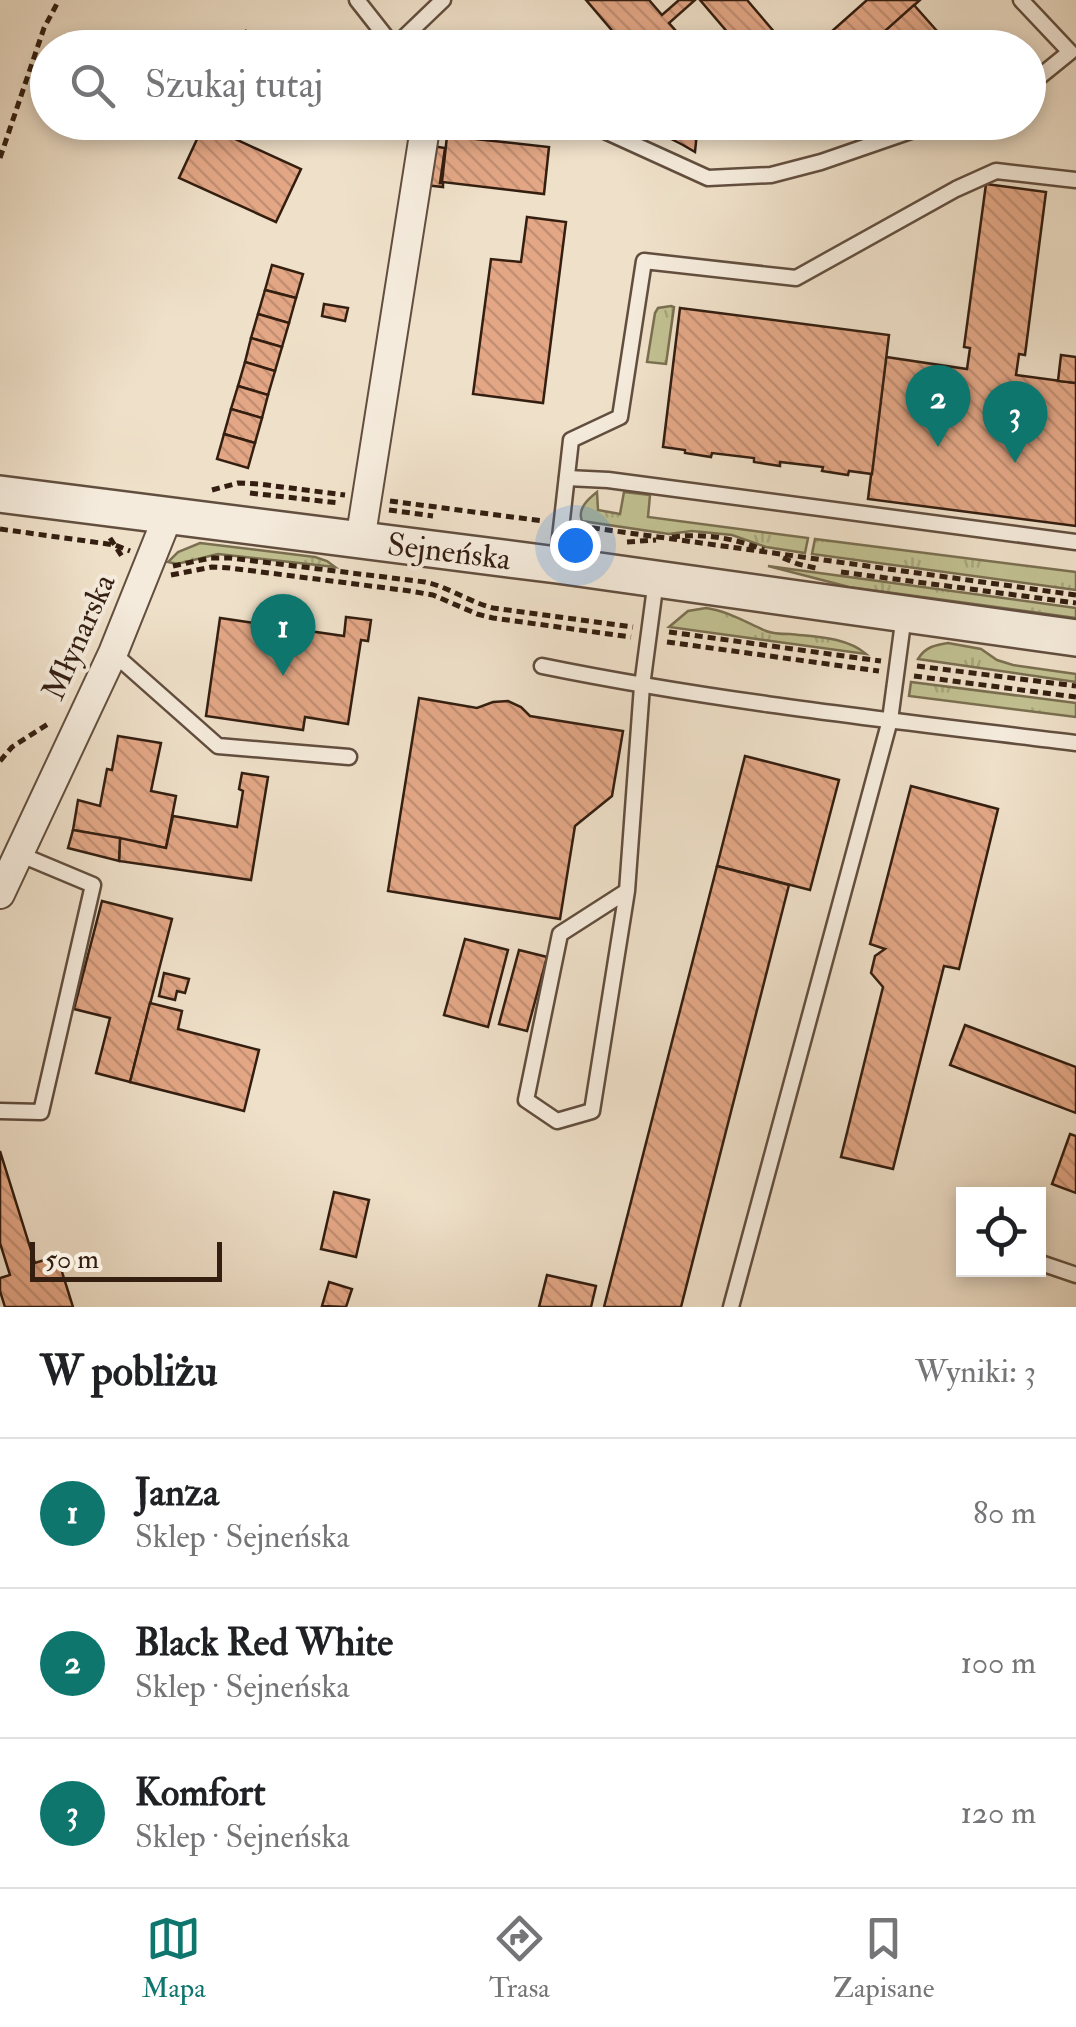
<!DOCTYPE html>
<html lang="pl">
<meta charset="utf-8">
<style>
:root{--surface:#fff;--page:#f2f2f2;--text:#202124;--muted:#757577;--line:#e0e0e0;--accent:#0f766e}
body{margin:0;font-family:"IM FELL Double Pica",serif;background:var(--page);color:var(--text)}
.controls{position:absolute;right:30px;bottom:30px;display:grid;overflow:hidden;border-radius:0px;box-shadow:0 5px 15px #0003}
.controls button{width:90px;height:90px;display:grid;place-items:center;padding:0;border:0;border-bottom:2px solid var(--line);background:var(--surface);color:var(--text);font:50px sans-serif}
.scale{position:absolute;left:30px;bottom:25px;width:192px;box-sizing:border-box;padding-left:10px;border:5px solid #331e10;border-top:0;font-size:28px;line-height:35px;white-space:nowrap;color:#331e10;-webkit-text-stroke:8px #f5ebdc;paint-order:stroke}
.you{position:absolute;left:575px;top:545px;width:35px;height:35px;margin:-25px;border:8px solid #fff;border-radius:50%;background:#1a73e8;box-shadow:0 0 0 15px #1a73e833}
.badge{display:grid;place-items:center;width:65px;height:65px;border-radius:50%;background:var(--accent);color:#fff;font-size:32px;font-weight:700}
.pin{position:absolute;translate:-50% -82px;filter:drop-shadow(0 2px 5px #0008)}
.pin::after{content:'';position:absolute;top:52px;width:35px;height:30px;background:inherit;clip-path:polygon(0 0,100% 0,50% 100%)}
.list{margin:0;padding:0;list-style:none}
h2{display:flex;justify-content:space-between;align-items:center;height:130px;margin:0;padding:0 40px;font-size:42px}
h2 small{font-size:32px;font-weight:400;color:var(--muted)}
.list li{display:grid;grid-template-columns:65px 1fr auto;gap:30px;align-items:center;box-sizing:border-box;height:150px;padding:0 40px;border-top:2px solid var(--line)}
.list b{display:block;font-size:38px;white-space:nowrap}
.list p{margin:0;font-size:32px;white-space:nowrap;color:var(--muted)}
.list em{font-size:32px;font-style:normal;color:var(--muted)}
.icon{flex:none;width:55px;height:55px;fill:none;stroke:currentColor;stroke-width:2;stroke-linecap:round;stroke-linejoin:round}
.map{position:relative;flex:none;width:1076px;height:1307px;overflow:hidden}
.search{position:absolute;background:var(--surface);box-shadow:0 5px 15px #0003;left:30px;right:30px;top:30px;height:110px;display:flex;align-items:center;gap:25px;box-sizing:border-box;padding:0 35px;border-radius:55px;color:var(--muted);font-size:38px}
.sheet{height:580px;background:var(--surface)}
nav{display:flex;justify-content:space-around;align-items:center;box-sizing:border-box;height:140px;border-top:2px solid var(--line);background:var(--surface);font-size:28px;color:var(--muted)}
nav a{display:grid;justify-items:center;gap:5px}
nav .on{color:var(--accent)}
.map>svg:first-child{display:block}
</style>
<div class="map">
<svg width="1076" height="1307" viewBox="0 0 1076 1307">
<defs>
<pattern id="grass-tufts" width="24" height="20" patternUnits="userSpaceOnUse" patternTransform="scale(2.5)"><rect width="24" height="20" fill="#c1c091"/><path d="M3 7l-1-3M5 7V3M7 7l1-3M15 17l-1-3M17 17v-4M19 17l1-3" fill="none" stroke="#a6a57c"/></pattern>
<pattern id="building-back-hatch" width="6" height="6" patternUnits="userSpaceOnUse" patternTransform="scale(2.5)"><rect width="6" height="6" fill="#e3a786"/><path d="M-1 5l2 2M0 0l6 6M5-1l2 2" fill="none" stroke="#c38f73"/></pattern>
</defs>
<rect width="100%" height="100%" fill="#efe0c9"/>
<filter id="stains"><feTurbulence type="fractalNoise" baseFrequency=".002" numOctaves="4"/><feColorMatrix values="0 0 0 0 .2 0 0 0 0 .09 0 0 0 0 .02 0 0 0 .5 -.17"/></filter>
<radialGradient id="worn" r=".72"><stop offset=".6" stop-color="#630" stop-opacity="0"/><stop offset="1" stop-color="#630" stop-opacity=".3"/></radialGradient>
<g fill="url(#grass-tufts)" stroke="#7a6f50" stroke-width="2.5">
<polygon points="671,306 674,307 666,364 647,362 655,313 658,308"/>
<path d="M597 492 598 510 620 514 624 492 650 495 648 517 808 538 805 553 766 547 732 535 692 531 669 534 582 521C577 509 588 499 597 492Z"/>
<polygon points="815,539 1076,572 1076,590 812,554"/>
<polygon points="200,543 315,557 327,561 335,567 218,554 177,564 168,562 178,552"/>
<polygon points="768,566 1076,608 1076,618 849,587"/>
<path d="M706 608C728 611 747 623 766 631 773 634 783 634 790 634 816 637 846 637 866 654L669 627 688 611Z"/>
<path d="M948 643 981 649 997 660 1013 665 1076 674V682L918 659C925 647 935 645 948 643Z"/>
<polygon points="911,682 1076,703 1076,717 909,696"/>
</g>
<g fill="url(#building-back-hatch)" stroke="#331e10" stroke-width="2.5">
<polygon points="586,0 649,0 662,15 679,0 695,0 669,23 691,48 627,48"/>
<polygon points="700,0 747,0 788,48 741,48"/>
<polygon points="867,0 920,0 867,48 813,48"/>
<polygon points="914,5 952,48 902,48 886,30"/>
<polygon points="246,31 278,45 277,48 239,48"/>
<polygon points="205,122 243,122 235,139 301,169 276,222 179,178"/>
<polygon points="638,122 698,122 695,152 683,145"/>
<polygon points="447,136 549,147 544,194 442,182"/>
<polygon points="432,146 445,148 440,183 443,183 443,187 424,185"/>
<polygon points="986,184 1046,192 1025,355 1019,354 1016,375 1076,383 1076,526 868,499 886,357 967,369 970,348 964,347"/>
<polygon points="527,217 566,222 543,403 473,394 491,259 521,262"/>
<polygon points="272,265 303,274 296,298 265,290"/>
<polygon points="265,290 296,298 289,323 258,314"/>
<polygon points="324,304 348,308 345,321 322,316"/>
<polygon points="680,308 889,335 872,474 849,471 848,475 822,471 823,467 780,462 780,466 754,462 754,458 712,453 711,457 685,453 685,450 663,447"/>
<polygon points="258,314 289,323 282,347 251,338"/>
<polygon points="251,338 282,347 275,371 245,362"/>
<polygon points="1061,355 1076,357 1076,383 1058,381"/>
<polygon points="245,362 275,371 268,395 238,386"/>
<polygon points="238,386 268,395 262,418 231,409"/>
<polygon points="231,409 262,418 255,443 224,434"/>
<polygon points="224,434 255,443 248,468 217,459"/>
<polygon points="346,617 371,620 368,641 361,640 348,724 305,717 303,730 206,716 220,618 344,636"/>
<polygon points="419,698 477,708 493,702 508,701 521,707 530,716 623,731 612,796 575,826 560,919 388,891"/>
<polygon points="118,736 161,743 151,791 176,796 166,848 73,830 78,800 100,806 107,769 112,770"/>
<polygon points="745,756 839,780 810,890 717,866"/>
<polygon points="242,773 268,777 251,880 119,861 120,838 166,848 173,816 237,827 243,791 239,789"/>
<polygon points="911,786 998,809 959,969 944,966 893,1169 841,1157 883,987 871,973 875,956 885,949 870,944"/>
<polygon points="73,830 120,838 119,861 68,848"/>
<polygon points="717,866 789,885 681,1307 604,1307"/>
<polygon points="102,901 172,919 130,1082 96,1073 110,1018 74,1009"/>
<polygon points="465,939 508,950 488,1027 444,1015"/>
<polygon points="519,950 547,957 527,1031 499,1024"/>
<polygon points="164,973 189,979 185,993 177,991 175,1000 159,996"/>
<polygon points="150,1003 182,1011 178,1029 259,1050 244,1111 130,1082"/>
<polygon points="965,1025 1076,1067 1076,1113 950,1065"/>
<polygon points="1070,1134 1076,1136 1076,1193 1052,1184"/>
<polygon points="0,1151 35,1263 57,1256 73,1307 5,1307 0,1291 0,1278 10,1275 0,1243"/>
<polygon points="334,1192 369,1200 356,1257 321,1249"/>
<polygon points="547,1275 596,1286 591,1307 539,1307"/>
<polygon points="329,1282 352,1289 346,1307 322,1306"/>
</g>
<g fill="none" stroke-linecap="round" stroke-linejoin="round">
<defs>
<g id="service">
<polyline points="357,0 394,47 443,0"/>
<polyline points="1021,0 1070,52 1028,86"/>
<polyline points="585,122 708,178 771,175 821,162 937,122"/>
<polyline points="567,478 608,480 1076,542"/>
<polyline points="557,564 571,440 620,417 644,261 796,278 956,189 996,171 1076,180"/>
<polyline points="113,653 218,746 349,757"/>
<path d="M542 666C718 702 897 721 1076 743"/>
<polyline points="627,891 560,934 526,1100 557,1121 592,1111 627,891 642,686 656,580"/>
<polyline points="0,1111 41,1112 93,885 19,854"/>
<polyline points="1038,1262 1076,1275"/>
<polyline points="731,1307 890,720 904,615"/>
</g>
<g id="minor">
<polyline points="360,541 426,122"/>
<polyline points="0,894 113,653 168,516"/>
</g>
<polyline id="tertiary" points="0,494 557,565 1076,638"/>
</defs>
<use href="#service" stroke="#624e3e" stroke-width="19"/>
<use href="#minor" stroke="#624e3e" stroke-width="32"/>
<use href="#tertiary" stroke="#624e3e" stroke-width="40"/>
<g stroke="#331e10" stroke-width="5" stroke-dasharray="8 5" stroke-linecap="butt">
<polyline points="0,158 44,28 59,0"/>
<polyline points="212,490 238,483 259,484 345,495"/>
<polyline points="250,493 339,503"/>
<polyline points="390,501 543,521"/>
<polyline points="389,510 433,516"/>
<polyline points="579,526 1076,595"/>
<polyline points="0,529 115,545 130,551"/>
<path d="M672 537C702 533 735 538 764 550"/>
<polyline points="110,538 123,558"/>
<polyline points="627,542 656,540"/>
<polyline points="783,558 798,564 820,569"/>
<path d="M173 566 211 558H230L425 582C449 587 469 602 493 608L633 627"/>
<polyline points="841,572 1076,603"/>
<polyline points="171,575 212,567 230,568 410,591 433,595 477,614 493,618 631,637"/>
<polyline points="669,632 881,661"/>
<polyline points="667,642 879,671"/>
<polyline points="917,666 1076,686"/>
<polyline points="914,676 1076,697"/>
<polyline points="0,761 12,747 51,722"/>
</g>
<use href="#service" stroke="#f5ebdc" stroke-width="14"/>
<use href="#minor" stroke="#f5ebdc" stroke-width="28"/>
<use href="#tertiary" stroke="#f5ebdc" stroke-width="35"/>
</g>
<g text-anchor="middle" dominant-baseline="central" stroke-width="8" stroke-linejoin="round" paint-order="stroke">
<g font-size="32" fill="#331e10" stroke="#f5ebdc">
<text transform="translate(449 552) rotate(7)">Sejneńska</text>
<text transform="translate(79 637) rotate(-66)">Młynarska</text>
</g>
</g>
<rect width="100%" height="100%" filter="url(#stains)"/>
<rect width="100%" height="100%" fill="url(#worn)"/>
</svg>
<div class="controls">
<button><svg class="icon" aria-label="locate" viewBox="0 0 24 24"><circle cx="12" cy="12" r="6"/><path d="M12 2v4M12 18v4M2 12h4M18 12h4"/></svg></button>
</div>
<div class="scale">50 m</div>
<div class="you"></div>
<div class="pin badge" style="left:283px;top:676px">1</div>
<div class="pin badge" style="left:938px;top:447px">2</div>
<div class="pin badge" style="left:1015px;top:463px">3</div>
<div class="search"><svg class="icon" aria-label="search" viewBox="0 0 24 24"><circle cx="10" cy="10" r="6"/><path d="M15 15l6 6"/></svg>Szukaj tutaj</div>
</div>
<section class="sheet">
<h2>W pobliżu<small>Wyniki: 3</small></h2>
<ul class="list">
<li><span class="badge">1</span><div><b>Janza</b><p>Sklep · Sejneńska</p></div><em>80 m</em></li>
<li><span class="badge">2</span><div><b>Black Red White</b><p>Sklep · Sejneńska</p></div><em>100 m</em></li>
<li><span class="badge">3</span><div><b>Komfort</b><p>Sklep · Sejneńska</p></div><em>120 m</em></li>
</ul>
</section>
<nav>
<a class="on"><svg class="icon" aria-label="map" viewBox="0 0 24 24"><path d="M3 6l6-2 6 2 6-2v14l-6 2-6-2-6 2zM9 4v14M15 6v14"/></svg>Mapa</a>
<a><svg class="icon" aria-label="directions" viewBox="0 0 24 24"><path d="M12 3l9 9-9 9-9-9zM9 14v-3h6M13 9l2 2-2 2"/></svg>Trasa</a>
<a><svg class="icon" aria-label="saved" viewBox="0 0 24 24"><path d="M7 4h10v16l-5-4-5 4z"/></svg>Zapisane</a>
</nav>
